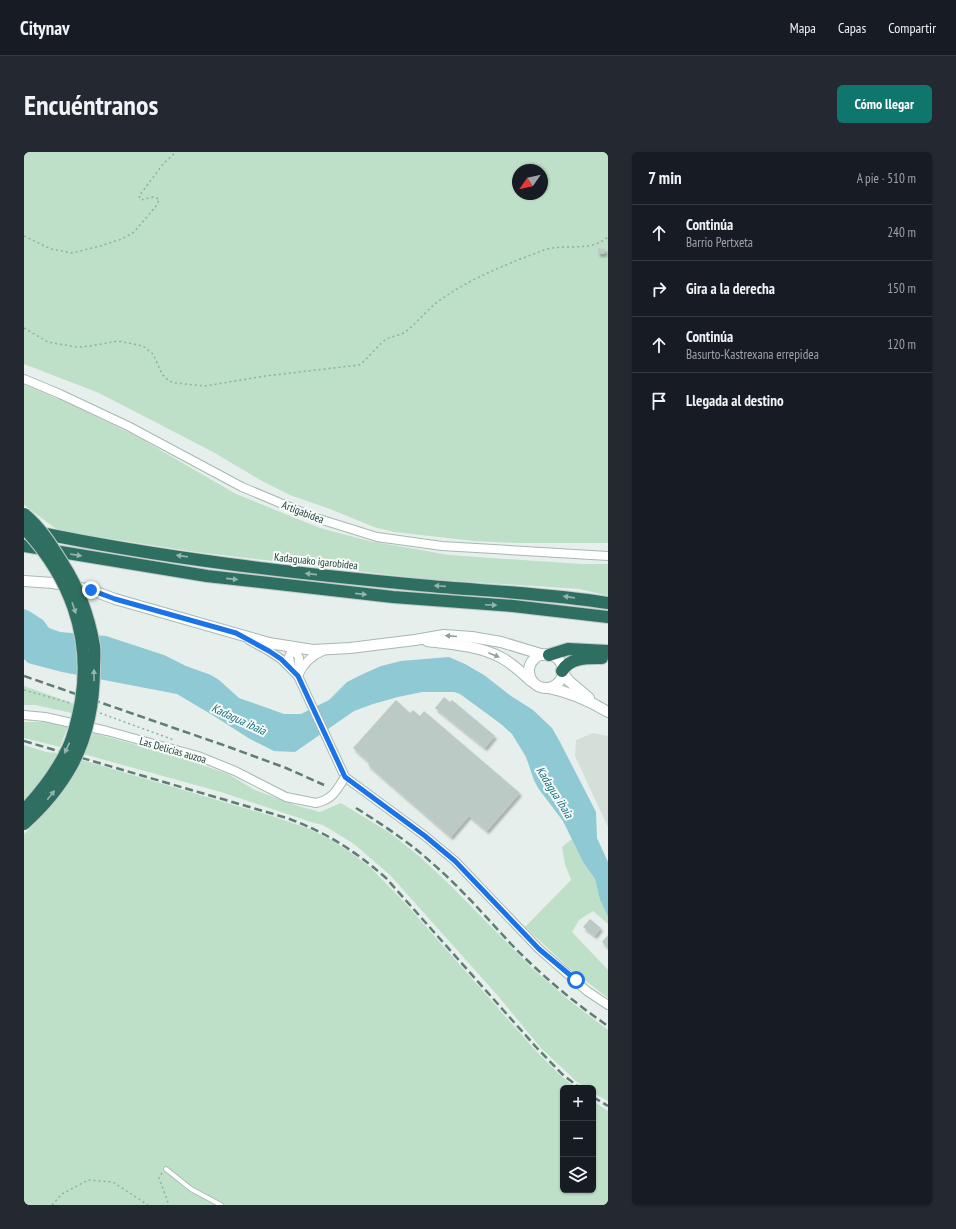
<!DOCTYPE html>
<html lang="es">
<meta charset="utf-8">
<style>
:root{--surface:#171b24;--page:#242831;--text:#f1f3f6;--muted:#9ea1a6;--line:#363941;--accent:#0f766e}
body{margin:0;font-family:"PT Sans Narrow",sans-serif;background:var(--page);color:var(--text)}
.controls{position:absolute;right:12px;bottom:12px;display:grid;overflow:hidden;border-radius:6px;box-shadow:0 1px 3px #0004}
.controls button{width:36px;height:36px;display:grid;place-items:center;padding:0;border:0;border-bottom:1px solid var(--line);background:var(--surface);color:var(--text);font:20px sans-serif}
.compass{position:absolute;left:488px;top:12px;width:36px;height:36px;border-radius:50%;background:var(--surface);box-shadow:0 1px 3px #0004;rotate:236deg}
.stop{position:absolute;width:12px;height:12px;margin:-9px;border:3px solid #1a73e8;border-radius:50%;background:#fff}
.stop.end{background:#1a73e8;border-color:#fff;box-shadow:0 1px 4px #0008}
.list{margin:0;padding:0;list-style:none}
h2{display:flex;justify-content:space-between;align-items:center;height:52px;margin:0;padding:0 16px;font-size:17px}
h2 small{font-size:13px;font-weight:400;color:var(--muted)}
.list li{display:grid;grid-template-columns:26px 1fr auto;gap:12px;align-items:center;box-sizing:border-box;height:56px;padding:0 16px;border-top:1px solid var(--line)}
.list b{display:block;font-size:15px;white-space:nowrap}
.list p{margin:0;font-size:13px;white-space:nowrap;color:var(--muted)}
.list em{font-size:13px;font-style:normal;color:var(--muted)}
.icon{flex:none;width:22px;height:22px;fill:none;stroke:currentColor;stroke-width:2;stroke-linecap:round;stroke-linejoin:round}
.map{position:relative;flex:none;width:584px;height:1053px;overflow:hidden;border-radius:6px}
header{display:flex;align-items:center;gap:24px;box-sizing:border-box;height:56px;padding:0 20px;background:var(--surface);border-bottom:1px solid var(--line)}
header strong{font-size:19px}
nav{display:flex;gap:22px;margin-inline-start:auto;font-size:14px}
.intro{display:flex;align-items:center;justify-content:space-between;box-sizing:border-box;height:96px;padding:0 24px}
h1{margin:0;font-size:28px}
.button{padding:10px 18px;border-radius:6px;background:var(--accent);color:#fff;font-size:14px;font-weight:700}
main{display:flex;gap:24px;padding:0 24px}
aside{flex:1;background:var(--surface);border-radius:6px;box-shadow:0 1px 3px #0004}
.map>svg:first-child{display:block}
</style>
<header>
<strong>Citynav</strong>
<nav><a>Mapa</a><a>Capas</a><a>Compartir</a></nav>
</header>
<div class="intro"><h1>Encuéntranos</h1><a class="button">Cómo llegar</a></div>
<main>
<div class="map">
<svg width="584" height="1053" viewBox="0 0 584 1053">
<defs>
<filter id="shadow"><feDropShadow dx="2" dy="3" stdDeviation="1" flood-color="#0004"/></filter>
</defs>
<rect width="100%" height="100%" fill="#e6efeb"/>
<polygon fill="#d4dfda" points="569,581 584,584 584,675 551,604 552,588"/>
<g fill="#bfe0c8" fill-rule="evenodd">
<path d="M0 0H584V391H492L450 389 370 380 350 375 306 357 266 343 238 329 189 300 75 241 0 212ZM494 18H518V42H494Z"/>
<polygon points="0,233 42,250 114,285 212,342 296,376 345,389 425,403 558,412 584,412 584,444 556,437 401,427 172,400 35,379 0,353"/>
<polygon points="0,534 51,552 48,561 11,553 0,553"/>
<polygon points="0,570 20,570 44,574 36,595 0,586"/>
<polygon points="69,581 149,603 204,622 231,638 271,653 296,660 317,651 366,681 395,704 426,733 508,816 546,849 584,878 584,949 569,941 569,936 562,936 553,930 516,895 475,845 366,723 330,692 317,684 299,673 287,670 197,640 59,602"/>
<path d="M0 593 22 600 34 601C24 619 14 636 0 650Z"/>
<path d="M58 608 251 665 283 676 306 687 326 700 347 716 382 752 512 899 535 922 552 936H539V1038H569V949L584 959V1053H0V682C26 658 40 638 58 608Z"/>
<polygon points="548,687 559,710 571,727 576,748 584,765 584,772 569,759 555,768 548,780 584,818 584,846 544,815 501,775 547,728 541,712 538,695"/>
</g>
<polygon fill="#8ec9d4" points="0,457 5,459 19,468 25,476 36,480 82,484 140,503 162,514 187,523 195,528 215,546 260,562 277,562 305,548 323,530 339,522 357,514 377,509 425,505 441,512 460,523 487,544 509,558 528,576 536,590 572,660 573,686 584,710 584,765 576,748 571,727 559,710 539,669 514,636 510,628 502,605 488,582 477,572 436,542 430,540 398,540 374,545 349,552 330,559 271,600 250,599 226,587 190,564 153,542 38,520 4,511 0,507"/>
<g fill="#bbcac4" filter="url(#shadow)">
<polygon points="574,96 581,97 581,102 574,102"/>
<polygon points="420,545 426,550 428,548 471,584 461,596 411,556"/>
<polygon points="372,548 386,561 389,558 396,564 400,559 496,641 463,679 445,664 427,685 344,613 346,611 329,596"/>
<polygon points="566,767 577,776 571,784 559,775"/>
<polygon points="584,783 584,796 578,790"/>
</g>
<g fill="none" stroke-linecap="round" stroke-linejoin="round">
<defs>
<polyline id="service" points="142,1017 167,1037 197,1053"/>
<g id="minor">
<polyline points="0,227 36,242 104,274 218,335 292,366 353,385 418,394 584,404"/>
<polyline points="225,488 245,499 257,507 274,524 321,625 401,684 431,709 515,797 563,839 584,853"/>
<polyline points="269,495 275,506 274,520"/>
<polyline points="267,516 265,505 269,495"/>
<path d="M274 524C279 511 287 504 299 499"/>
<polyline points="0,563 21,565 83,579 174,604 211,619 262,645 292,651"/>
</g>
<g id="tertiary">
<polyline points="0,429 29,431 67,438 91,447 245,491 289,498 326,496 391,488 420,483 448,485 477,490 520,503"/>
<path d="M403 489C428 492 456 494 478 506 489 512 498 521 507 529"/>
<circle cx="522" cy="519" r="17"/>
<polyline points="539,521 545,529 565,546"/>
<path d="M525 536C546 540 566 549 584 560"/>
</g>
<g id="motorway">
<path d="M12 380C138 406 267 421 395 433 458 439 521 441 584 451"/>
<polyline points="0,394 183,424 369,445 489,454 584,465"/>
<polyline points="525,503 544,497 584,499"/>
<path d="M538 519C546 505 564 506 578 506"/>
</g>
</defs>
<use href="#service" stroke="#a8b8b2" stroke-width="5.5"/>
<use href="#minor" stroke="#a8b8b2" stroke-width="10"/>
<use href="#tertiary" stroke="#a8b8b2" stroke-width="12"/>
<use href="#motorway" stroke="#c2cac8" stroke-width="14"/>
<g stroke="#86b3a5" stroke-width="1.5" stroke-dasharray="2 3" stroke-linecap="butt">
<polyline points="0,84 27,97 48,101 76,94 98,87 110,80 133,53 135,47 129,45 117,48 115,44 139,12 152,0"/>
<path d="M0 176 24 190 35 192 53 195 66 194 94 189 119 194 129 202 138 222 145 229 152 231 181 234 241 224 335 213C345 206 351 196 361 188 367 184 375 184 381 180 392 172 401 160 412 151 444 127 483 112 520 98 540 91 565 101 584 85"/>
<polyline points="0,538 46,551"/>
<polyline points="76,561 150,588"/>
<polyline points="138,1021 135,1026 145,1053"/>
<polyline points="28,1053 38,1042 64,1028 89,1030 124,1053"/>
</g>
<use href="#service" stroke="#fff" stroke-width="4"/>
<use href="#minor" stroke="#fff" stroke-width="8"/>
<use href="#tertiary" stroke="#fff" stroke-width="10"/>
<use href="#motorway" stroke="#2f6f62" stroke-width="12"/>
<g stroke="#5f7d75" stroke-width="2.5" stroke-dasharray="8 4" stroke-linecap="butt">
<polyline points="0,524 202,594 262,616 300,633"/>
<path d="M0 589 263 666C303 681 330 698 362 726L512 895 538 922 556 936"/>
<path d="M332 656C359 673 385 690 408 711 437 736 461 764 487 792 516 822 549 850 584 874"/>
<polyline points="569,945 584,954"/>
</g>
<defs>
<path id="minor-bridge" d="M292 651C309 647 312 639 321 625"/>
<g id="motorway-bridge">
<path d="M0 362C17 376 28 394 39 412 55 437 65 465 70 494 71 501 70 509 70 516 70 549 64 583 48 613 36 635 19 655 0 672"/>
<path d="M0 376C45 424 68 483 57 549 54 565 51 581 44 596 33 619 17 640 0 658"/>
</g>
</defs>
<use href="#minor-bridge" stroke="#a8b8b2" stroke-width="10" stroke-linecap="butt"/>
<use href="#motorway-bridge" stroke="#c2cac8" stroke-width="14" stroke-linecap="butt"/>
<use href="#minor-bridge" stroke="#fff" stroke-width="8"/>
<use href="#motorway-bridge" stroke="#2f6f62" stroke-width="12"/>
</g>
<defs><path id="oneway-solid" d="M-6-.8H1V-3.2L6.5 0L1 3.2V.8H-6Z"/></defs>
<g fill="#93b5ae">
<use href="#oneway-solid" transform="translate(52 403) rotate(9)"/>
<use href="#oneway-solid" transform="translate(158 404) rotate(-172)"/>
<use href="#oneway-solid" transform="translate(287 422) rotate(-174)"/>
<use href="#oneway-solid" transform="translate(208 427) rotate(6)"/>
<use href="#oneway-solid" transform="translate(416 434) rotate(-176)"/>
<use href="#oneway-solid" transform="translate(337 442) rotate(6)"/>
<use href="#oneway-solid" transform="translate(545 445) rotate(-172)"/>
<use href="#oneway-solid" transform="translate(467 453) rotate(3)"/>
<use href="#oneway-solid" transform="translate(50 456) rotate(71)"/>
<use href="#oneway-solid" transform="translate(70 523) rotate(-90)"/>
<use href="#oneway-solid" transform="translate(43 596) rotate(115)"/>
<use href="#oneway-solid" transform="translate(27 643) rotate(-51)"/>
</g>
<g fill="#92a09c">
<use href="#oneway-solid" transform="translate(427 484) rotate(-175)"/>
<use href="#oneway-solid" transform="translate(470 503) rotate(23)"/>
</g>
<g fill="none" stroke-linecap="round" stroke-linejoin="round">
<polyline stroke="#1a73e8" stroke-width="5" points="67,438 91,447 212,481 245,499 257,507 274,524 321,625 401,684 431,709 515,797 552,828"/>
</g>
<g text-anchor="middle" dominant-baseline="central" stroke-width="4" stroke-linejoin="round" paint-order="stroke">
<g font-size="11" fill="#24423a" stroke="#f7fbf9">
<text transform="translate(279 360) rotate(21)">Artigabidea</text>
<text transform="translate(292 409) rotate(6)">Kadaguako igarobidea</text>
<text transform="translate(149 598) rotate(16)">Las Delicias auzoa</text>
</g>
<g font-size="12" font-style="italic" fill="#1c6f80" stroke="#f7fbf9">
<text transform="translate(215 567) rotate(25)">Kadagua ibaia</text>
<text transform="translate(531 640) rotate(58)">Kadagua ibaia</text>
</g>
</g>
</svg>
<div class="controls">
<button>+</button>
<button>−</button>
<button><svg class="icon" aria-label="layers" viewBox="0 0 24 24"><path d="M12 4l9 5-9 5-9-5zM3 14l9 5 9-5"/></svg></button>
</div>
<svg class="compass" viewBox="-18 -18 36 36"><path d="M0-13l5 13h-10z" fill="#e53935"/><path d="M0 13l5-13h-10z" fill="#9ea1a6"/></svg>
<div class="stop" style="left:552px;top:828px"></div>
<div class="stop end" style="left:67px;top:438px"></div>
</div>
<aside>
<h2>7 min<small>A pie · 510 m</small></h2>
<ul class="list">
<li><svg class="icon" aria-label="ahead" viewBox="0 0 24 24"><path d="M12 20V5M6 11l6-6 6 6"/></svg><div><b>Continúa</b><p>Barrio Pertxeta</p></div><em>240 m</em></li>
<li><svg class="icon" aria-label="right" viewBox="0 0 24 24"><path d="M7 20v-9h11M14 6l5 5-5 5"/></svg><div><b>Gira a la derecha</b></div><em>150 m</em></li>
<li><svg class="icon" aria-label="ahead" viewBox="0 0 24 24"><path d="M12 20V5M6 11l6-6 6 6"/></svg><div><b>Continúa</b><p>Basurto-Kastrexana errepidea</p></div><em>120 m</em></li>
<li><svg class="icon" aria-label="arrive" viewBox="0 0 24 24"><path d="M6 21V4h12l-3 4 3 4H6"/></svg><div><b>Llegada al destino</b></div></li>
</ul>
</aside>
</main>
